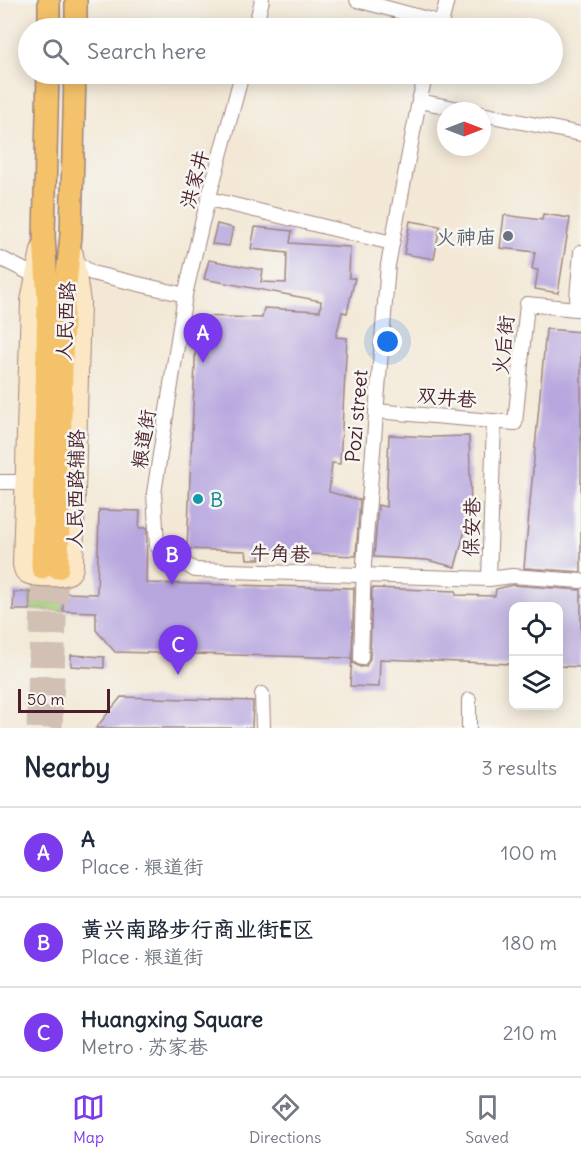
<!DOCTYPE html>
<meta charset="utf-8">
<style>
:root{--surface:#fff;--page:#f2f2f3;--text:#1f2937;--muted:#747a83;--line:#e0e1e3;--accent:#7c3aed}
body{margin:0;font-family:Delius,"LXGW WenKai TC",sans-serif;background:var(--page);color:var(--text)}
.controls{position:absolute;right:18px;bottom:18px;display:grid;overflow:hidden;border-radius:12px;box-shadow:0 3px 15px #0003}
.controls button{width:54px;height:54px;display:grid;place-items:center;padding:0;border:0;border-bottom:2px solid var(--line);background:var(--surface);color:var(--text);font:30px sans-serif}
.compass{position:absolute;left:437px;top:102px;width:54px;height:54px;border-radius:50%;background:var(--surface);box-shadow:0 3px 15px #0003;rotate:90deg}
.scale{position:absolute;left:18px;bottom:15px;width:92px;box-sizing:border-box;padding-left:6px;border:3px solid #4a1f2b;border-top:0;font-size:16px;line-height:21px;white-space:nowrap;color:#4a1f2b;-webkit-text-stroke:4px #f6f6f2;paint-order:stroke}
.you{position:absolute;left:388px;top:342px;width:21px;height:21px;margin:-15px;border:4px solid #fff;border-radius:50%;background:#1a73e8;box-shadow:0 0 0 9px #1a73e833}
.badge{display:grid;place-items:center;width:39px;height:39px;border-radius:50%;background:var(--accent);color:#fff;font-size:20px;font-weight:700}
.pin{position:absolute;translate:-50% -50px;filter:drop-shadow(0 2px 3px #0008)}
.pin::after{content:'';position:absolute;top:32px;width:21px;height:18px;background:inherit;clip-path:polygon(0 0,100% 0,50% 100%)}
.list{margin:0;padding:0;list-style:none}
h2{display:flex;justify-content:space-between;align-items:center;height:78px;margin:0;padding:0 24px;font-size:26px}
h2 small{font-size:20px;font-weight:400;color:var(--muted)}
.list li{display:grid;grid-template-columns:39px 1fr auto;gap:18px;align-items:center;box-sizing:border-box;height:90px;padding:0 24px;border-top:2px solid var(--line)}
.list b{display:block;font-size:22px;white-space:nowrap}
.list p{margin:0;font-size:20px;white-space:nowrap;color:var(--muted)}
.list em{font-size:20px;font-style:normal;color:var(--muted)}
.icon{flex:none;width:33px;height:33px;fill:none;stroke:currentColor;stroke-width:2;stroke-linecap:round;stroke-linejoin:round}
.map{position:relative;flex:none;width:581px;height:728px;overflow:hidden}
.search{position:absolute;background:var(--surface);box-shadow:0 3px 15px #0003;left:18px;right:18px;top:18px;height:66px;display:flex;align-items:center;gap:15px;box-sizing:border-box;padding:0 21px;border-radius:33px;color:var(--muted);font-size:22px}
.sheet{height:348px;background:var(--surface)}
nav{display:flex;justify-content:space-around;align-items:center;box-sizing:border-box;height:84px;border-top:2px solid var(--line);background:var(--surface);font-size:16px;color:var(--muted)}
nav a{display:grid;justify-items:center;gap:3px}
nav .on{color:var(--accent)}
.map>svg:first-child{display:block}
</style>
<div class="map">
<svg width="581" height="728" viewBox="0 0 581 728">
<rect width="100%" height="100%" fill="#f6f6f2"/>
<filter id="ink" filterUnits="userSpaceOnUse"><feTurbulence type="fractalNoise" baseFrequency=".0167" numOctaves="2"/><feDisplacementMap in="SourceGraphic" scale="12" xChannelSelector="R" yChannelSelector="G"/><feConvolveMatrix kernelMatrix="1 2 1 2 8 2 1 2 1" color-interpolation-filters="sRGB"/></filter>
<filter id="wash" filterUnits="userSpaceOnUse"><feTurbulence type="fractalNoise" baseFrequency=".008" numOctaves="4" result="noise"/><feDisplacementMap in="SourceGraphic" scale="24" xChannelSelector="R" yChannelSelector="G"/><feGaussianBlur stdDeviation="1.35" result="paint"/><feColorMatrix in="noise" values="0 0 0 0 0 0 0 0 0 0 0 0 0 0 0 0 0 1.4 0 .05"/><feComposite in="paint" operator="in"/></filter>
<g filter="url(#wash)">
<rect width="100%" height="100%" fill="#f3e8d5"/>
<polygon fill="#a3cb76" stroke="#767550" stroke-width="1.5" points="30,592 63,593 63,611 30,610"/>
<g id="blocks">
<g fill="#b8a7df">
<polygon points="543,214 570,218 558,293 535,289 538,270 532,269 535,252 500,248 504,215 542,220"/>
<polygon points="410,221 440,226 434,259 404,254"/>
<polygon points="217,224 233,228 229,246 212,244"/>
<polygon points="255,227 292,231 290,243 350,247 349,278 355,278 347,313 342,312 336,337 347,338 340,464 332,463 329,492 360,500 356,556 260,552 260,559 247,559 246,551 187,549 197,316 262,318 264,308 320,311 321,301 204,279 209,260 263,270 261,282 286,283 287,253 251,249"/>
<polygon points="546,329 581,332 581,572 524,568"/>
<polygon points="389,435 433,437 469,436 471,509 455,567 427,560 374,557 378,505 386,507"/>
<polygon points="99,510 140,511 139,528 147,528 146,583 354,588 352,658 353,663 360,667 366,666 370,658 372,588 456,591 456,595 495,596 496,589 512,585 581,590 581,667 558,666 558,606 513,606 513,664 380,659 379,687 350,686 352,658 115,652 96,630 96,612 63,611 63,593 97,594"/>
<polygon points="14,592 30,592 30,610 13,610"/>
<polygon points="71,655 104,657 104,668 71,666"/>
<polygon points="121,697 253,701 252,728 96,728"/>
</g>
</g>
</g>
<g filter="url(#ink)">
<use href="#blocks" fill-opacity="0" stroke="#9e8480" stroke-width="1.5"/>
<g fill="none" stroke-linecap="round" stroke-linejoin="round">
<g stroke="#d1c0b3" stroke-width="21" stroke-dasharray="21 10" stroke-linecap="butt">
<polyline points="37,728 42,568"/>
<polyline points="52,728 58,568"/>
</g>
<defs>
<g id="street">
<polyline points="357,0 442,23"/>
<polyline points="255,28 262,0"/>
<polyline points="440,28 447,0"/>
<polyline points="242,74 202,223 185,295 154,493 157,546 195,570 489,579 494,421"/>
<polyline points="419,101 469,111"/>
<polyline points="482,114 581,134"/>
<polyline points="209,199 392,243"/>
<polyline points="74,257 78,264 92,273 185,295"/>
<polyline points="0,258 36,276"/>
<polyline points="376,411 515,423 527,304 576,309 581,252"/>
<polyline points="0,482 25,482"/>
<polyline points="489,579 512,576 581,581"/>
<polyline points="361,658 364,563 388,265 419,101 426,74"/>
<polyline points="262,694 263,728"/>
<polyline points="469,700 469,728"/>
</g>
<path id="secondary" d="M41 250 31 301 23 564C24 568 23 570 27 573 32 577 65 578 70 573 73 570 73 568 73 564L80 302 73 254"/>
<g id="primary">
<polyline points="49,28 49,0"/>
<polyline points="76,28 76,0"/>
<polyline points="42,568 48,301 44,236 48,74"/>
<polyline points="58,568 63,314 71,235 75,74"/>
</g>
</defs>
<use href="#street" stroke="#9e8480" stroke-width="16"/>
<use href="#secondary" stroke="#9e8480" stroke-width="22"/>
<use href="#primary" stroke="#9e8480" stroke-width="24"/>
<use href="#street" stroke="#fff" stroke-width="14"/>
<use href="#secondary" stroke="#fbe7c3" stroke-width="20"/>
<use href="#primary" stroke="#f4c26a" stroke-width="21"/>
</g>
</g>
<circle fill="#6b7280" stroke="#f6f6f2" stroke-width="2" cx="508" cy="236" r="6"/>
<circle fill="#0f9aa8" stroke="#f6f6f2" stroke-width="2" cx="198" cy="499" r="6"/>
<g text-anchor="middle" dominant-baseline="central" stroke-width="5" stroke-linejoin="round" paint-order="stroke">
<g font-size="20" fill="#4a1f2b" stroke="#f6f6f2">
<text transform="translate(194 179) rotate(-75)">洪家井</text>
<text transform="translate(65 321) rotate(-87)">人民西路</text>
<text transform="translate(503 345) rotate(-84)">火后街</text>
<text transform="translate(447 397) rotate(5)">双井巷</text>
<text transform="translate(356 416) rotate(-85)">Pozi street</text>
<text transform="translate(143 439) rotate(-81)">粮道街</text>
<text transform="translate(75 489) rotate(-89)">人民西路辅路</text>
<text transform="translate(471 527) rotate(-88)">保安巷</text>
<text transform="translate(280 553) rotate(2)">牛角巷</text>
</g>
<g font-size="20" fill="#5b616d" stroke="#f6f6f2" text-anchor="end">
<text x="496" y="236">火神庙</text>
</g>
<g font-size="20" fill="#0d838f" stroke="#f6f6f2" text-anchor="start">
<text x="210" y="499">B</text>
</g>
</g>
</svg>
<div class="controls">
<button><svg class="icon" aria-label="locate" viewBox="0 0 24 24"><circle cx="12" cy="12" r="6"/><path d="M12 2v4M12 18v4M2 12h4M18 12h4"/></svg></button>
<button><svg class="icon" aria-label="layers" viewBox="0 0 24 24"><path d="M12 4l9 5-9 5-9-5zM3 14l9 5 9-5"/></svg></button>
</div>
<svg class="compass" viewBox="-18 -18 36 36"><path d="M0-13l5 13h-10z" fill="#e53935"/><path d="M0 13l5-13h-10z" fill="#747a83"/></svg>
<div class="scale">50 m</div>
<div class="you"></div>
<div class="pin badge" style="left:203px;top:363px">A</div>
<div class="pin badge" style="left:172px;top:585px">B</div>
<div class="pin badge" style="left:178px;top:675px">C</div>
<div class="search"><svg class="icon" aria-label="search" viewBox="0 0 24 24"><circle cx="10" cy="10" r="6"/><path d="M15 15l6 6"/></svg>Search here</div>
</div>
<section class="sheet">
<h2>Nearby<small>3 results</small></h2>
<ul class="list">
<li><span class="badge">A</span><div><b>A</b><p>Place · 粮道街</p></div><em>100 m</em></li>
<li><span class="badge">B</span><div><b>黄兴南路步行商业街E区</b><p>Place · 粮道街</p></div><em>180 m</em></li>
<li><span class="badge">C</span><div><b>Huangxing Square</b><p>Metro · 苏家巷</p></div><em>210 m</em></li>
</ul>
</section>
<nav>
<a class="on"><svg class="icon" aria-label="map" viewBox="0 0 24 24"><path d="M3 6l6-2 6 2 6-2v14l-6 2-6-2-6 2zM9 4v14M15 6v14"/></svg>Map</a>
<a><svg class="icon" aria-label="directions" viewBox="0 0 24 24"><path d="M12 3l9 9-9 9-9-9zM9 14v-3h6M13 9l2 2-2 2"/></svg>Directions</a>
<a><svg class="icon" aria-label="saved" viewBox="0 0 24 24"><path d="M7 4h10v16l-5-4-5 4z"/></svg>Saved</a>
</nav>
